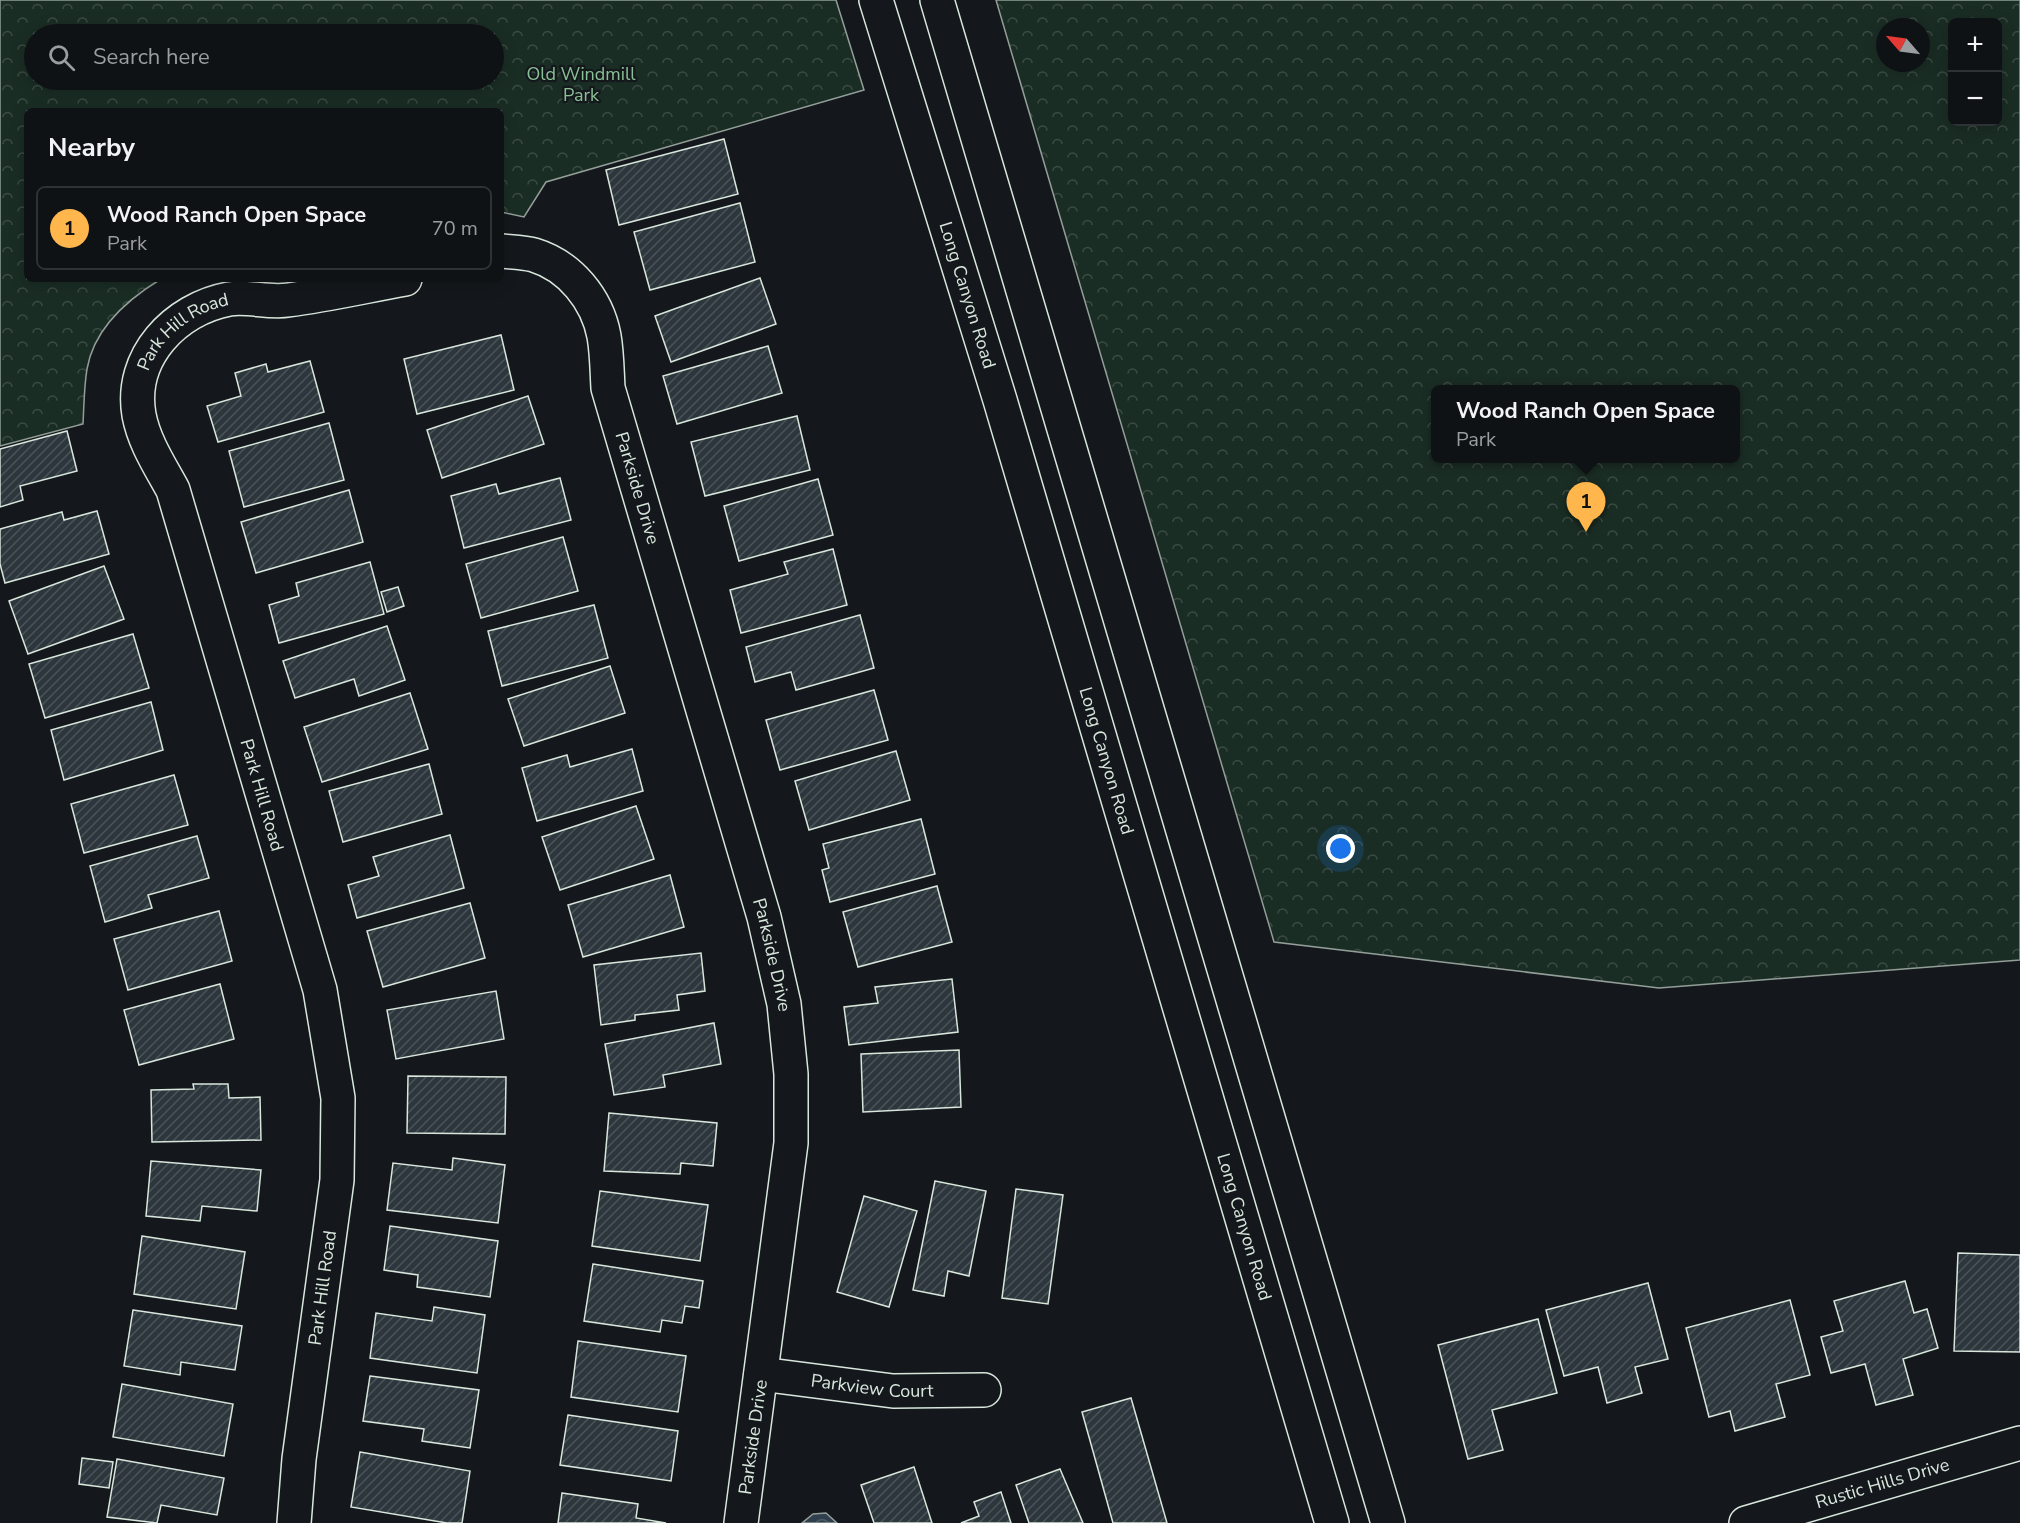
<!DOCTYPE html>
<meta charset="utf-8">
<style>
:root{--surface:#0f1215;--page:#1d2022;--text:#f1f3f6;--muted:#9b9ea0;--line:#2f3234;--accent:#ffb74d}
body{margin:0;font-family:"Nunito Sans",sans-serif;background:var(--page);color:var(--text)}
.controls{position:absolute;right:18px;top:18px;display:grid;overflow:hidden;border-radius:9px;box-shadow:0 3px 15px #0003}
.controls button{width:54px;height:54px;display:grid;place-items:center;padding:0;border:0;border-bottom:2px solid var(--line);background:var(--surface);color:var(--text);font:30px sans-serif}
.compass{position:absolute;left:1876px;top:18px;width:54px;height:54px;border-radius:50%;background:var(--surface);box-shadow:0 3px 15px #0003;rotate:298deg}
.you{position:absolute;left:1341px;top:849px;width:21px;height:21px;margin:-15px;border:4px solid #fff;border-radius:50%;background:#1a73e8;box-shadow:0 0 0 9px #1a73e833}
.badge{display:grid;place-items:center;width:39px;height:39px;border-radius:50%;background:var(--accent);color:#111;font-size:20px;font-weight:700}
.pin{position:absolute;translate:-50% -50px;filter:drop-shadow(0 2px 3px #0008)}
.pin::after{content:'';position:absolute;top:32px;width:21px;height:18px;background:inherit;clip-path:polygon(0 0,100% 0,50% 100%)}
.popup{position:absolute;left:1431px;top:385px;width:309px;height:78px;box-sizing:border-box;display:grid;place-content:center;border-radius:9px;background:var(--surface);filter:drop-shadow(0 2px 4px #0005);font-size:20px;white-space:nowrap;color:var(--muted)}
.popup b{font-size:22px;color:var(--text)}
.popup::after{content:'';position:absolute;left:50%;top:100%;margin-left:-12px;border:12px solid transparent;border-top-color:var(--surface)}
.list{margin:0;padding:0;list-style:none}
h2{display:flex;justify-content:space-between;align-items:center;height:78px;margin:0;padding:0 24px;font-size:26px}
h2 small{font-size:20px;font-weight:400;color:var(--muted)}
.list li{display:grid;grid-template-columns:39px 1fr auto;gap:18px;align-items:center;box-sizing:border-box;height:84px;margin:0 12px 12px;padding:0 12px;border:2px solid var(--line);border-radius:9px}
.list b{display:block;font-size:22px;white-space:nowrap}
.list p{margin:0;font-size:20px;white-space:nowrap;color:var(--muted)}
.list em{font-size:20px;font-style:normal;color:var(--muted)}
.icon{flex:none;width:33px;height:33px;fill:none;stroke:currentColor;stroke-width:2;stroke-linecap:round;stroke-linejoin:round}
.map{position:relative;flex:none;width:2020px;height:1523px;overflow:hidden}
.search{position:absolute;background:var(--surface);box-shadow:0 3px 15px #0003;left:24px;top:24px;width:480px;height:66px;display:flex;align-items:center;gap:15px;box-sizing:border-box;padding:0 21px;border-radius:33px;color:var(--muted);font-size:22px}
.panel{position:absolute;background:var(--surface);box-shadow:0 3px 15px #0003;left:24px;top:108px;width:480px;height:174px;border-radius:9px}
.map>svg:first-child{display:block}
</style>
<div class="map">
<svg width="2020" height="1523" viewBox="0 0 2020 1523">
<defs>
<pattern id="park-crowns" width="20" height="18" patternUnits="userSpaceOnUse" patternTransform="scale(1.5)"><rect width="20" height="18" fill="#1a2d24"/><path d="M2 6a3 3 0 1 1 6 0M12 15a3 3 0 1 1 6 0" fill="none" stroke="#3b4b43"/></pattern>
<pattern id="water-waves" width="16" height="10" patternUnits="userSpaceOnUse" patternTransform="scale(1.5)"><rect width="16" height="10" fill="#2f3f4d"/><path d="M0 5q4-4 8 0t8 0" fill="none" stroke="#4c5b66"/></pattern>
<pattern id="building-hatch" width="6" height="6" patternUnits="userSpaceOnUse" patternTransform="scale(1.5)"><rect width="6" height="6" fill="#2c363c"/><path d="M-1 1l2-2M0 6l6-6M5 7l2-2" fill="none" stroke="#4a5358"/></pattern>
</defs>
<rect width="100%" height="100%" fill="#14181c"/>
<g fill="url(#park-crowns)" stroke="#939e99" stroke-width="1.5" fill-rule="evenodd">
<path d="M0 0H836L864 90 546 182 524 217 501 212V111H27V279H161C128 299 94 328 87 369 84 387 84 406 83 424L0 446ZM34 34H494V80H34Z"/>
<path d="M996 0H2020V960L1659 988 1274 942ZM1952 22H1998V122H1952ZM1885 27H1921V63H1885ZM1436 390H1736V458H1436Z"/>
</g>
<polygon fill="url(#water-waves)" stroke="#939e99" stroke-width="1.5" points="826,1513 837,1523 802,1523 813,1514"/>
<g fill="url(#building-hatch)" stroke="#d8e6dc" stroke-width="1.5">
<polygon points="724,139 738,194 619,225 606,170"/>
<polygon points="740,203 755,262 650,290 634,232"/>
<polygon points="760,278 776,324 671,362 655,316"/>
<polygon points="501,335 514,390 417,414 404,359"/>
<polygon points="768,346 782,393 677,424 663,376"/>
<polygon points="310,361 324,412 218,442 207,406 241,396 235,373 266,364 268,372"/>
<polygon points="528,396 544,444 442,478 427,430"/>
<polygon points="797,416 810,470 705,496 691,442"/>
<polygon points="329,423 344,480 244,507 229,451"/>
<polygon points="67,431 77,471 20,486 23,500 0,507 0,449"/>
<polygon points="560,478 571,520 464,548 451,496 496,484 499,494"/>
<polygon points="818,479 833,535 739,561 724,506"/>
<polygon points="349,490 363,542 256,573 241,522"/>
<polygon points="97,511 109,554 5,583 0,564 0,529 62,512 64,520"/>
<polygon points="563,537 578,591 481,618 466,564"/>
<polygon points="833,549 847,605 741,633 730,590 788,574 784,562"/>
<polygon points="370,562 384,614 279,643 269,605 299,596 296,583"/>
<polygon points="104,566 124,619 28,654 9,601"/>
<polygon points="398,587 404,606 387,612 381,592"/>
<polygon points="594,605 608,658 502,686 488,631"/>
<polygon points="860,615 874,668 796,690 791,672 755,682 746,647"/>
<polygon points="387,626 405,680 359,696 354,679 295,698 283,661"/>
<polygon points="133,634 149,688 45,718 29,664"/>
<polygon points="610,666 625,713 524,746 508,699"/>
<polygon points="874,690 888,740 780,770 766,720"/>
<polygon points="410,693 428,749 322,782 304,727"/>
<polygon points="151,702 163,750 64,780 51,730"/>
<polygon points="632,749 643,791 537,821 522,768 567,755 570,767"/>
<polygon points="896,751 910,800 809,830 795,781"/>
<polygon points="429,764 442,814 343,842 329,791"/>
<polygon points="174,775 188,825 84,853 71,804"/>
<polygon points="636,806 654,859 560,890 542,837"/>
<polygon points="921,819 935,874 830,902 822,870 829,868 823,844"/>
<polygon points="450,835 464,888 357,918 348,885 379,876 373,857"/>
<polygon points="197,836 209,878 148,895 152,908 105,922 90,866"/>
<polygon points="670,875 684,927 583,957 568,905"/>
<polygon points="937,886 952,942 858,967 843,912"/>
<polygon points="470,903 485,958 383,987 367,931"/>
<polygon points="219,911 232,961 128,990 114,939"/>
<polygon points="701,953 705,991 677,995 679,1010 635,1015 635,1020 601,1025 594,965"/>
<polygon points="952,979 958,1032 849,1045 844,1007 878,1003 875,987"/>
<polygon points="220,984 234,1039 139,1065 124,1010"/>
<polygon points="496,991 504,1039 396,1059 387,1010"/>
<polygon points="714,1023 721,1064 663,1075 665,1087 614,1095 605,1044"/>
<polygon points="959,1050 961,1107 863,1112 861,1054"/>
<polygon points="408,1076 506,1077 505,1134 407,1133"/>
<polygon points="193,1084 228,1084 229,1098 260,1097 261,1140 152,1142 151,1090 194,1089"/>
<polygon points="609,1113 717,1123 713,1166 681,1163 680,1174 604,1171"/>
<polygon points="453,1158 505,1165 498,1223 387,1210 393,1163 452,1170"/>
<polygon points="151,1161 261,1170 257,1211 202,1206 200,1221 146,1216"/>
<polygon points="935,1181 986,1191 969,1276 948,1271 944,1296 913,1290"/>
<polygon points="1016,1189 1063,1195 1048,1304 1002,1298"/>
<polygon points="600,1191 708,1205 700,1261 592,1246"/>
<polygon points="864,1196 917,1211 889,1307 837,1292"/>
<polygon points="390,1226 498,1241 490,1297 417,1287 418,1275 384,1270"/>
<polygon points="142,1236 245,1252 236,1309 134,1294"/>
<polygon points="1958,1253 2020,1255 2020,1352 1954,1351"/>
<polygon points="593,1264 703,1281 699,1308 685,1306 682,1323 662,1320 660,1332 584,1321"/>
<polygon points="1905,1281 1914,1313 1927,1309 1938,1348 1903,1359 1913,1395 1876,1405 1865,1364 1831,1373 1821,1337 1843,1331 1834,1301"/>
<polygon points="1648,1283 1668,1359 1635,1367 1642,1393 1607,1403 1598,1367 1564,1376 1546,1310"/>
<polygon points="1790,1300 1810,1375 1776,1384 1785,1417 1735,1431 1730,1411 1709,1417 1686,1328"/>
<polygon points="434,1307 485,1315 477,1373 370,1358 376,1313 432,1321"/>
<polygon points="133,1310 242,1326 235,1370 181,1362 180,1375 124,1366"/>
<polygon points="1538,1319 1557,1393 1492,1410 1503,1450 1468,1459 1438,1345"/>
<polygon points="578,1341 686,1356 678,1412 571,1397"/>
<polygon points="370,1376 479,1390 470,1448 422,1441 424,1429 363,1421"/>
<polygon points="122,1384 233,1404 224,1456 113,1437"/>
<polygon points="1131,1398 1167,1523 1113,1523 1082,1412"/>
<polygon points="568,1415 678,1431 671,1481 560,1465"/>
<polygon points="360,1452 470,1471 462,1523 447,1523 351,1507"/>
<polygon points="82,1458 113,1462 109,1488 79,1484"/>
<polygon points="117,1459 224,1478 217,1515 161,1505 157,1523 107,1517"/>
<polygon points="914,1467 932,1523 874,1523 861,1485"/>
<polygon points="1060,1469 1083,1523 1029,1523 1016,1485"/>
<polygon points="1001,1492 1011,1523 961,1523 979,1516 974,1502"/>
<polygon points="562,1493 638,1504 636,1518 666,1523 558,1523"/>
</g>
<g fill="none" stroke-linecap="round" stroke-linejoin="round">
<defs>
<g id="minor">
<path id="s1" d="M501 251C511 252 524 252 534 255 570 266 597 299 604 336 607 353 607 371 608 388L764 917 784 1004 791 1074V1143L741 1523"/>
<path id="s2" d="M761 1374 893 1391 984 1390"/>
<path id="s3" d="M294 1523 299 1459 337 1180 338 1098 320 990 173 490C160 466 144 442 139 415 129 357 175 309 229 299 248 296 269 303 288 300 327 295 366 286 405 279"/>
<path id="s4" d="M1746 1523 2020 1443"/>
</g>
<g id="major">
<path id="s5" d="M876 0 1000 400 1332 1523"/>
<polyline points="937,0 1388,1523"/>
</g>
</defs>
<use href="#minor" stroke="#d8e6dc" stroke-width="36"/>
<use href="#major" stroke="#d8e6dc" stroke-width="36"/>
<use href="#minor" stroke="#14181c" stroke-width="33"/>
<use href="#major" stroke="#14181c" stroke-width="33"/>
</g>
<g text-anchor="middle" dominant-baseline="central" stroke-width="4.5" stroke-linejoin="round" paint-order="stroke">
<g font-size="18" fill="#8ac095" stroke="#14181c">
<text x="581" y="74">Old Windmill<tspan x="581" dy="21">Park</tspan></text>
</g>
<g font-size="18" fill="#d8e6dc" stroke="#14181c">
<text stroke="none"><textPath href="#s5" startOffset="309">Long Canyon Road</textPath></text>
<text stroke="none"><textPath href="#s3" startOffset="1245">Park Hill Road</textPath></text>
<text stroke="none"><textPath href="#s1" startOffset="302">Parkside Drive</textPath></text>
<text stroke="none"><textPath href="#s5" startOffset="795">Long Canyon Road</textPath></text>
<text transform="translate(262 795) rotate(74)">Park Hill Road</text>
<text stroke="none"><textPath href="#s1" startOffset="788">Parkside Drive</textPath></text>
<text stroke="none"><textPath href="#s5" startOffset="1281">Long Canyon Road</textPath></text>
<text stroke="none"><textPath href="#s3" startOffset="237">Park Hill Road</textPath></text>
<text stroke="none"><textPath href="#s2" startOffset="112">Parkview Court</textPath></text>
<text transform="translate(753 1437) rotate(-82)">Parkside Drive</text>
<text stroke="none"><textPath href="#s4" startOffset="142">Rustic Hills Drive</textPath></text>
</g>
</g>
</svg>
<div class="controls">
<button>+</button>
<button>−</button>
</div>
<svg class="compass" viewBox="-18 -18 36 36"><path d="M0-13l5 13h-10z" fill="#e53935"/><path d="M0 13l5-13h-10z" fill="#9b9ea0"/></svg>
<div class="you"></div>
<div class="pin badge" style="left:1586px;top:532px">1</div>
<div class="popup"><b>Wood Ranch Open Space</b>Park</div>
<div class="search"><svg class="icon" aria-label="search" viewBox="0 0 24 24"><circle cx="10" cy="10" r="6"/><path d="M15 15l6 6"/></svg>Search here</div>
<section class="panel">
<h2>Nearby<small></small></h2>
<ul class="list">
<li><span class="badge">1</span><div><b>Wood Ranch Open Space</b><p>Park</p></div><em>70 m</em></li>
</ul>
</section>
</div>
